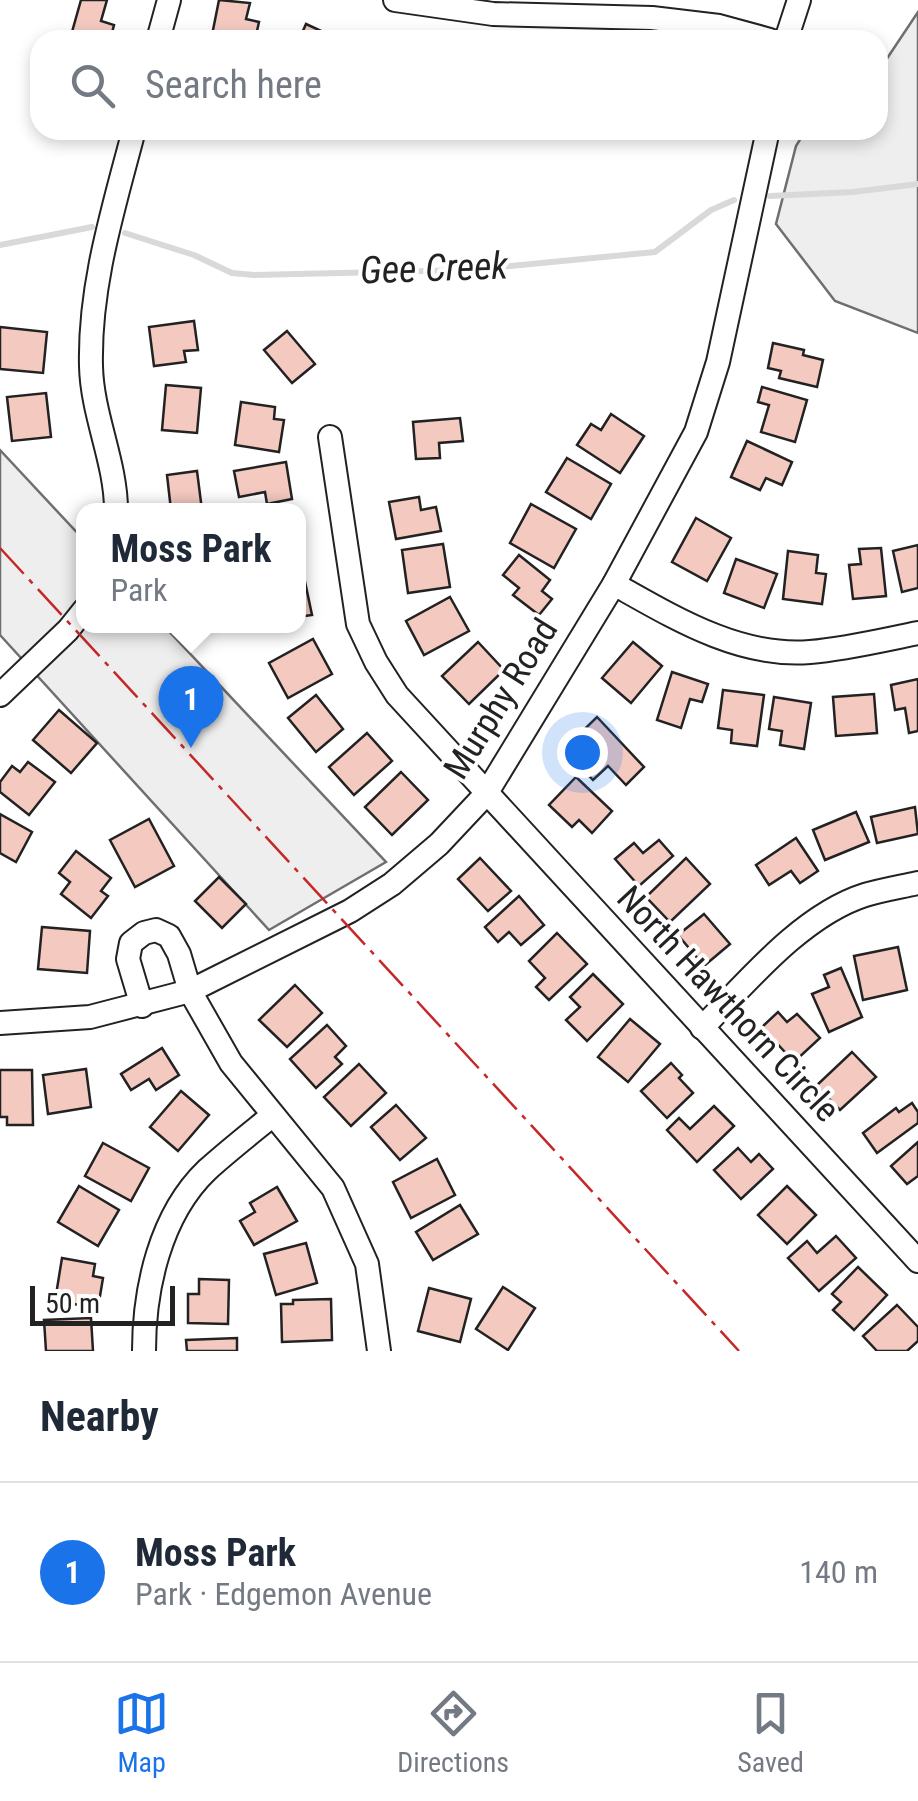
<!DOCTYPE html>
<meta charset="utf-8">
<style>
:root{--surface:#fff;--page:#f6f6f7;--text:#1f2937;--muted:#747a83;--line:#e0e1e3;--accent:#1a73e8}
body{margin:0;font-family:"Roboto Condensed",sans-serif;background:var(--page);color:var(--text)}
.scale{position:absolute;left:30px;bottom:25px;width:145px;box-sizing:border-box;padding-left:10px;border:5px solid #222;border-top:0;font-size:28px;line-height:35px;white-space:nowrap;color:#222;-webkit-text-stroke:8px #fff;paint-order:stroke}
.you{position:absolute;left:582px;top:752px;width:35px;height:35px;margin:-25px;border:8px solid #fff;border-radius:50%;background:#1a73e8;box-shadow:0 0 0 15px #1a73e833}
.badge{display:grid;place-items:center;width:65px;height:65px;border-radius:50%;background:var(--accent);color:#fff;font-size:32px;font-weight:700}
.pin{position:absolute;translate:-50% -82px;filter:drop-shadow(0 2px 5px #0008)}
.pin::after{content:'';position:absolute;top:52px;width:35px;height:30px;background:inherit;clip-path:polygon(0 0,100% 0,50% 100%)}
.popup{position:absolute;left:76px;top:503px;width:230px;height:130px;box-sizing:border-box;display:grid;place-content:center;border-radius:20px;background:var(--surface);filter:drop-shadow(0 2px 8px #0005);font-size:32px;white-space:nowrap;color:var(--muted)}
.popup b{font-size:38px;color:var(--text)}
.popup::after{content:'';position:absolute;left:50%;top:100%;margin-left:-20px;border:20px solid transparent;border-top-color:var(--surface)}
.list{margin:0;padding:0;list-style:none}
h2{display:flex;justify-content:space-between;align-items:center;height:130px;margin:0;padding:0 40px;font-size:42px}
h2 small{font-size:32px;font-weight:400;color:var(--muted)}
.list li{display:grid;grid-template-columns:65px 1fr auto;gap:30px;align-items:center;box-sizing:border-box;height:180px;padding:0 40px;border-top:2px solid var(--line)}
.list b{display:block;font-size:38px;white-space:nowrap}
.list p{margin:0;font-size:32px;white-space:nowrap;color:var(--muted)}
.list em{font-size:32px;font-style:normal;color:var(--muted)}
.icon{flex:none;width:55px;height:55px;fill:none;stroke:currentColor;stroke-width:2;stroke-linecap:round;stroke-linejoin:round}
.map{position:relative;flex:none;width:918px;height:1351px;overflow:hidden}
.search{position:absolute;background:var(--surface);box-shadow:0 5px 15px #0003;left:30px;right:30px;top:30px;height:110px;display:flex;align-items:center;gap:25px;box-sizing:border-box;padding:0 35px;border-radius:30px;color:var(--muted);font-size:38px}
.sheet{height:310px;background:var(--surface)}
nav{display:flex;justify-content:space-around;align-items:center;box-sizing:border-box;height:140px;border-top:2px solid var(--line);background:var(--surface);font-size:28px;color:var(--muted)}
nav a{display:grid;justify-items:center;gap:5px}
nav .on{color:var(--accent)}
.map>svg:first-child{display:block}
</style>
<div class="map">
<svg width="918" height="1351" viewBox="0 0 918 1351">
<rect width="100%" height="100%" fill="#fff"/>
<g fill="#eee" stroke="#6f6f6f" stroke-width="2.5">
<polygon points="918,12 918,333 835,301 776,224 796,146 806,130 878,130 878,72"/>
<polygon points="0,450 83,539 84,626 164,626 386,862 269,930 0,635"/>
</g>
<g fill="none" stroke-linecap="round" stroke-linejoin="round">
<g stroke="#d9d9d9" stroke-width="6">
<polyline points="770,196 853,192 918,184"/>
<polyline points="125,233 194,255 232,273 254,275 469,270 655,252 711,210 734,200"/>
<polyline points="0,245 92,227"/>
</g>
</g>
<g fill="#f3c9c0" stroke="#222" stroke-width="2.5">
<polygon points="81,0 107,0 101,21 114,25 110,40 70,39"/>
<polygon points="219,0 250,3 246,19 259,22 255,40 211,40"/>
<polygon points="306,24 330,35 327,40 299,40"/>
<polygon points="194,321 198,350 184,351 186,362 154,366 149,327"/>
<polygon points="0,327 47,332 43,373 0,369"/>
<polygon points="287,331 315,364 292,383 264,350"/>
<polygon points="773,343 804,350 803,355 823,360 817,387 779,378 781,371 768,368"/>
<polygon points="166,385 201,388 197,433 162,430"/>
<polygon points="762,387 807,400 795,442 761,432 769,405 758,402"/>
<polygon points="46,393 51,437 12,441 7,397"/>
<polygon points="241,402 275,407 274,419 284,420 279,452 235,445"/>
<polygon points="611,414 644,436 620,473 577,445 591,424 601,430"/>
<polygon points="460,418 463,441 439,443 440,458 416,459 413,422"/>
<polygon points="747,441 792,462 782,485 766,478 760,490 731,477"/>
<polygon points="567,458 611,484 591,519 546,492"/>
<polygon points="286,462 292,499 267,504 265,492 239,497 234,471"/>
<polygon points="197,471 202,510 171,510 167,475"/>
<polygon points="419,497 421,510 436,507 441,531 396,539 389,502"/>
<polygon points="531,504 576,529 554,568 510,543"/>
<polygon points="696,518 731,538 707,581 672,562"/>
<polygon points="443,544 450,587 408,593 402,550"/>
<polygon points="918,545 918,588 902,592 893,551"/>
<polygon points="881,548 886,596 853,599 849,565 861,564 859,549"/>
<polygon points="788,551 818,555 816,573 826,574 822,604 783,599"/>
<polygon points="519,555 550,580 542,591 552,599 539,615 513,595 519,588 503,575"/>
<polygon points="736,559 777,574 764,608 724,593"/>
<polygon points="304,577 312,615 298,617 298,578"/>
<polygon points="450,597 469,631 424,655 406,621"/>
<polygon points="313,639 332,674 288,698 269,663"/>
<polygon points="478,642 504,670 469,704 442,676"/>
<polygon points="633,642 662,666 631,703 602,678"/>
<polygon points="672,672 708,684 702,702 690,699 681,728 657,720"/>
<polygon points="918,679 918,731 909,733 905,708 895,710 891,685"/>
<polygon points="723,690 764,695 757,746 731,743 732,730 718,728"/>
<polygon points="874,694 877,733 836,736 833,697"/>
<polygon points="316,695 343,729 316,752 288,718"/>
<polygon points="774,697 811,703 804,749 780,745 782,731 769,729"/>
<polygon points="59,710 97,743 71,773 33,740"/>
<polygon points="597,717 644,767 626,785 608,766 593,780 564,749"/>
<polygon points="367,733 392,761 354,795 329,767"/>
<polygon points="28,762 55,782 29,815 0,792 0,782 12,766 20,772"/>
<polygon points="401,772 428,800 392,835 365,807"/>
<polygon points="576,777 612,811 592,833 579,820 572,827 549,805"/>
<polygon points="915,807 918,834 877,843 871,817"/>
<polygon points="856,812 869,842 825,860 813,830"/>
<polygon points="0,814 32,832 16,862 0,853"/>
<polygon points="149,819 174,866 135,887 110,840"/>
<polygon points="796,838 818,871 800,883 791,871 769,885 756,865"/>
<polygon points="659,840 673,856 639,886 615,859 634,843 643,853"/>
<polygon points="76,851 111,878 101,891 108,896 91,918 61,894 70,882 59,873"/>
<polygon points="480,858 511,891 488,911 458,879"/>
<polygon points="686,858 710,884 670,922 646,897"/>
<polygon points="219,877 246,904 222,928 195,901"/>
<polygon points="519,896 544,925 521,945 509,932 498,942 485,927"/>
<polygon points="704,914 730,944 704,966 678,935"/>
<polygon points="42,927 90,931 87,973 38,969"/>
<polygon points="557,933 587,964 549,1000 536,987 545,978 529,961"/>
<polygon points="898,947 907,990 863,1000 854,956"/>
<polygon points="841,968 862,1017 829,1032 812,994 829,987 824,975"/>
<polygon points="593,974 623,1004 587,1041 566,1020 580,1007 570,997"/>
<polygon points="295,985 322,1013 287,1047 259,1020"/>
<polygon points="778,1012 787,1022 797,1014 820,1038 794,1062 762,1027"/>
<polygon points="630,1019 660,1044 628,1082 598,1057"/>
<polygon points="327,1025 346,1046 335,1057 342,1064 316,1088 290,1059"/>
<polygon points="162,1048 179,1075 156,1090 149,1079 131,1090 121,1074"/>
<polygon points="852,1052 876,1077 840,1110 816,1086"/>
<polygon points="671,1063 682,1075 679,1078 693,1093 667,1118 641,1091"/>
<polygon points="359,1064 386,1093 351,1126 324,1097"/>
<polygon points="86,1069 91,1107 48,1114 43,1075"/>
<polygon points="0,1070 32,1070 33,1125 7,1125 7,1117 0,1117"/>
<polygon points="181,1091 209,1115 178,1151 150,1127"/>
<polygon points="912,1103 918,1112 918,1123 877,1153 863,1133 896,1108 899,1112"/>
<polygon points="396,1105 426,1138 400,1160 371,1127"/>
<polygon points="714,1106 734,1126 697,1162 667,1130 679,1118 690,1129"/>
<polygon points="918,1142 918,1176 907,1184 891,1166"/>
<polygon points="103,1143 149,1168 131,1201 85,1176"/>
<polygon points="738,1148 751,1162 759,1154 773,1169 741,1199 714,1170"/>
<polygon points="437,1159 455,1195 411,1218 393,1182"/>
<polygon points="79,1186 119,1210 98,1246 58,1222"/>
<polygon points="787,1186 816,1215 787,1244 758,1215"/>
<polygon points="277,1187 297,1221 254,1245 240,1221 255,1212 250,1203"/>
<polygon points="460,1205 478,1234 433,1260 416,1232"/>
<polygon points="836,1236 856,1258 819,1291 788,1258 807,1241 817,1253"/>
<polygon points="306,1243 317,1283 276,1295 264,1254"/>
<polygon points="62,1258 95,1264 93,1276 103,1278 98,1308 55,1301"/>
<polygon points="858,1267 887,1295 854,1330 833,1310 841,1302 832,1294"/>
<polygon points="199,1279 229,1280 228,1324 188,1323 188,1294 199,1294"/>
<polygon points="503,1287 535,1308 508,1350 476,1329"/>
<polygon points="429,1288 471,1299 460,1342 418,1331"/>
<polygon points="331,1299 332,1340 282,1342 281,1304 293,1304 293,1300"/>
<polygon points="897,1305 918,1327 918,1341 907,1351 877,1351 863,1336"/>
<polygon points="91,1318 93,1351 46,1351 44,1320"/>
<polygon points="237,1338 237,1351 187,1351 186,1340"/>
</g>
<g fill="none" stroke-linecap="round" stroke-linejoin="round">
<defs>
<g id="minor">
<polyline points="395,0 493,14 652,18 719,26 770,40"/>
<polyline points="158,40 169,0"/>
<polyline points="786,40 799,0"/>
<polyline points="330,437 358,624 376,662 397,695 918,1261"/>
<path d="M116 510C116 462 92 415 91 366 89 285 114 207 134 130"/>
<path d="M614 584C673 617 739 658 810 652 846 649 883 640 918 633"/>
<polyline points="0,695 68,630 84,610"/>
<polyline points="142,1006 128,959 131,943 144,933 156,930 169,936 179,954 190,991 231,1063 333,1188 367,1264 379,1351"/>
<polyline points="0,1023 90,1017 190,991 350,911 392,884 439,844 486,794 614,584 696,432 718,362 768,130"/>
<path d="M702 1028C747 982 802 915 865 895 882 890 900 887 918 883"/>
<path d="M144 1351C144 1289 160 1215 207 1170 228 1151 251 1133 273 1115"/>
</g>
</defs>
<use href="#minor" stroke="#222" stroke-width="26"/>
<use href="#minor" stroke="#fff" stroke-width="22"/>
<polyline stroke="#c62828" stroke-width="2.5" stroke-dasharray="35 8 5 8" stroke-linecap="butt" points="0,548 739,1351"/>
</g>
<g text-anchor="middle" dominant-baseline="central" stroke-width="8" stroke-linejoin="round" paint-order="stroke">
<g font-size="35" fill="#222" stroke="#fff">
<text transform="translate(501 699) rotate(-58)">Murphy Road</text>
<text transform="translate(728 1004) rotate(47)">North Hawthorn Circle</text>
</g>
<g font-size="38" font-style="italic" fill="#222" stroke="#fff">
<text transform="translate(434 268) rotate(-2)">Gee Creek</text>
</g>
</g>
</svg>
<div class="scale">50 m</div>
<div class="you"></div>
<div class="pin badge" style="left:191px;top:748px">1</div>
<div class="popup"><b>Moss Park</b>Park</div>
<div class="search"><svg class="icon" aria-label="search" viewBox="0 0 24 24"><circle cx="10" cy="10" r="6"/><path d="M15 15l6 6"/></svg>Search here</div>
</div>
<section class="sheet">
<h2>Nearby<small></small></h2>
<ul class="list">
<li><span class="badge">1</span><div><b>Moss Park</b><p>Park · Edgemon Avenue</p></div><em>140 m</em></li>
</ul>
</section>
<nav>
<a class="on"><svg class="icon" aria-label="map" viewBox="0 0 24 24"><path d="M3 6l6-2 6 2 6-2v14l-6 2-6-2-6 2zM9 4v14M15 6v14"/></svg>Map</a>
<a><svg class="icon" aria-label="directions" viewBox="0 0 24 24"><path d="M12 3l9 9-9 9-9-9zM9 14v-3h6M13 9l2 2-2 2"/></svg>Directions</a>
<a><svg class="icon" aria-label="saved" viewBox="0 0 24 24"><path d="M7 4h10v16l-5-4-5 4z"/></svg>Saved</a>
</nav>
